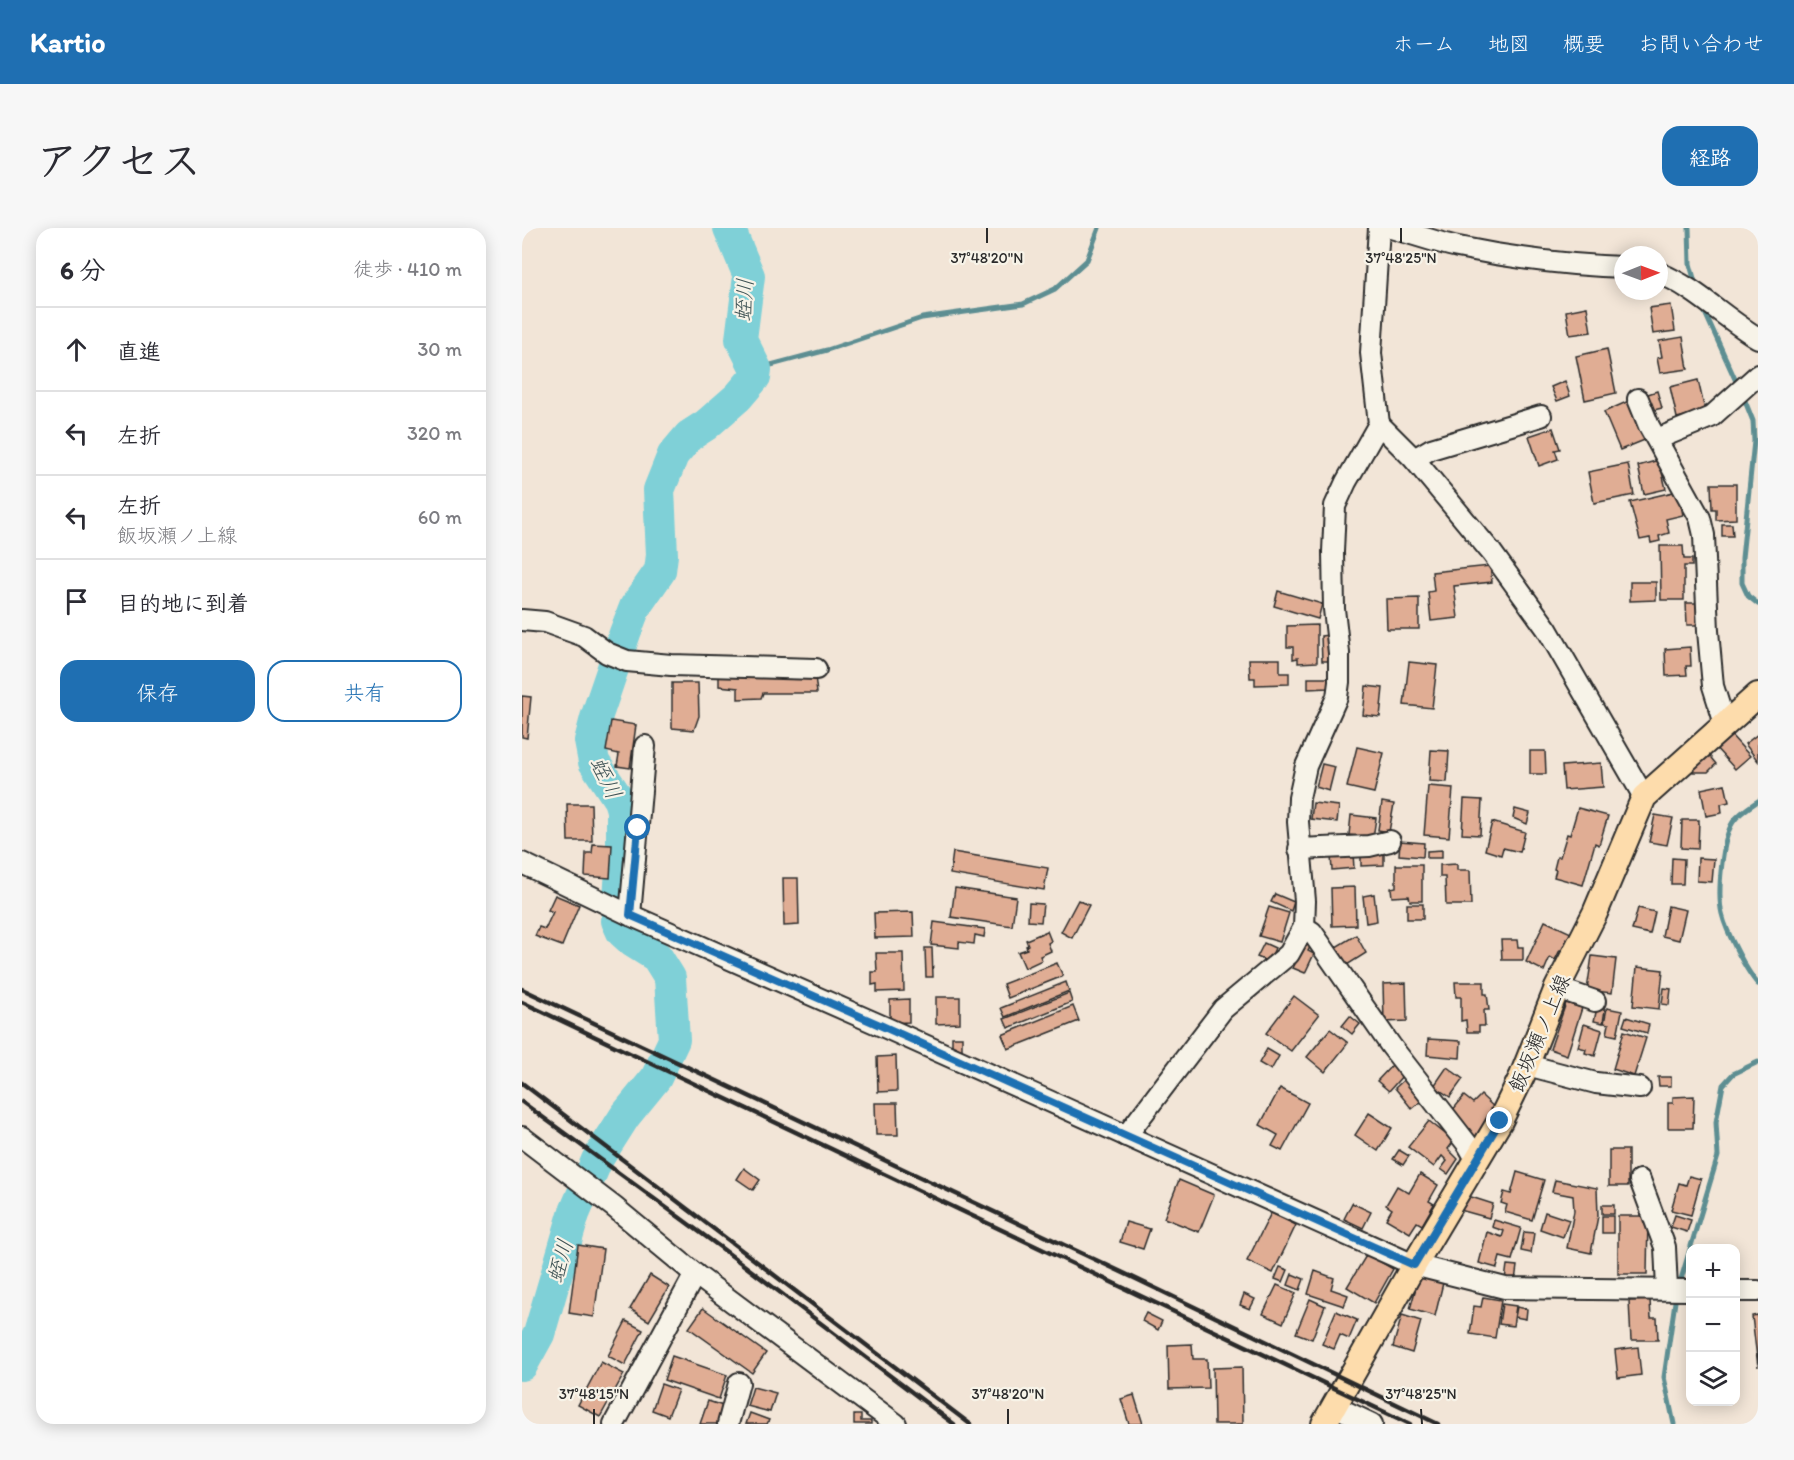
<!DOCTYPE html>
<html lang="ja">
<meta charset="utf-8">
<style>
:root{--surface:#fff;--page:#f7f7f7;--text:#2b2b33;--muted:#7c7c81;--line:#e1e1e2;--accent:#1f6fb2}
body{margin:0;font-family:Itim,"Klee One",sans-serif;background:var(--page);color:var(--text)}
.controls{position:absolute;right:18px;bottom:18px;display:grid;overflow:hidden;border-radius:12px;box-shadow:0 3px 15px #0003}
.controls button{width:54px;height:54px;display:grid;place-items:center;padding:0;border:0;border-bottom:2px solid var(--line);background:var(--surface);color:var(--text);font:30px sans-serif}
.compass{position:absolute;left:1092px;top:18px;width:54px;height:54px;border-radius:50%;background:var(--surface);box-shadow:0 3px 15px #0003;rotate:89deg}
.stop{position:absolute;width:18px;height:18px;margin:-14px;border:4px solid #1f6fb2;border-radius:50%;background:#fff}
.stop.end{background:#1f6fb2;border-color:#fff;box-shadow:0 2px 6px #0008}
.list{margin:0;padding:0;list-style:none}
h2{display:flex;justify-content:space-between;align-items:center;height:78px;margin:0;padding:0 24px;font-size:26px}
h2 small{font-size:20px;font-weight:400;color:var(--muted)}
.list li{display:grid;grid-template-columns:39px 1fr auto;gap:18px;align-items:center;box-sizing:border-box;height:84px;padding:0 24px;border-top:2px solid var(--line)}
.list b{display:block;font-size:22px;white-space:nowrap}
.list p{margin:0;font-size:20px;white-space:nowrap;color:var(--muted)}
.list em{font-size:20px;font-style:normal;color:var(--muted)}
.actions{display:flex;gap:12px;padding:18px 24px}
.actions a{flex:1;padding:14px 0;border:2px solid var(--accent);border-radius:18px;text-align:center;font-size:21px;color:var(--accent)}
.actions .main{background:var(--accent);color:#fff}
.icon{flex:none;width:33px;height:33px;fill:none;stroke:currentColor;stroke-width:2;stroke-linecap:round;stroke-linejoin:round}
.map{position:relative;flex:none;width:1236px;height:1196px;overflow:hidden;border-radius:18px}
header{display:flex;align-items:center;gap:36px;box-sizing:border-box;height:84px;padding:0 30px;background:var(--accent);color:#fff}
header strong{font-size:28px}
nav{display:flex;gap:33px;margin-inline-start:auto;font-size:21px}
.intro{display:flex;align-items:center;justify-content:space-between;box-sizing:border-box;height:144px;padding:0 36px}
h1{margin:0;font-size:42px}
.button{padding:15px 27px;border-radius:18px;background:var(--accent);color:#fff;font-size:21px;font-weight:700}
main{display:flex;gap:36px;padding:0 36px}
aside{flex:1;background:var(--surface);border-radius:18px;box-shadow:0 3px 15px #0003}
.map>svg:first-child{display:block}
</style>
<header>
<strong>Kartio</strong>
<nav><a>ホーム</a><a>地図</a><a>概要</a><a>お問い合わせ</a></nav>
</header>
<div class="intro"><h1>アクセス</h1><a class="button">経路</a></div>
<main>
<aside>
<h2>6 分<small>徒歩 · 410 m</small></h2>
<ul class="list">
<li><svg class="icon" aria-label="ahead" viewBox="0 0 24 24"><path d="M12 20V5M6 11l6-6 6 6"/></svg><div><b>直進</b></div><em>30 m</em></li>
<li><svg class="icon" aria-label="left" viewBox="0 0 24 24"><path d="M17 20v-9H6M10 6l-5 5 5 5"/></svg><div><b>左折</b></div><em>320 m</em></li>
<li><svg class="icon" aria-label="left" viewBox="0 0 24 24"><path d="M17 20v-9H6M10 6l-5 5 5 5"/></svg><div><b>左折</b><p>飯坂瀬ノ上線</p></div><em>60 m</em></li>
<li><svg class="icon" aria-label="arrive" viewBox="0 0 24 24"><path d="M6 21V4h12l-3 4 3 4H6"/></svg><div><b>目的地に到着</b></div></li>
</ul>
<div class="actions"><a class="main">保存</a><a>共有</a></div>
</aside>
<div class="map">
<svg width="1236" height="1196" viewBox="0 0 1236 1196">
<rect width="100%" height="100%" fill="#f2e5d7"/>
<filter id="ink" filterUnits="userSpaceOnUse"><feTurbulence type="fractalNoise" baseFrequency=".0167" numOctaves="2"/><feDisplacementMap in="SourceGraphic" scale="12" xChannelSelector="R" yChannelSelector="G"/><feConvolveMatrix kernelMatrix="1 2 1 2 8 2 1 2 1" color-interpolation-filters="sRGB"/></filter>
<g filter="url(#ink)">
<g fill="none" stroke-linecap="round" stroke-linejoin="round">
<g stroke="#5d8e92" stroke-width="5">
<polyline points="1167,0 1168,36 1174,58"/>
<polyline points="1180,78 1217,160"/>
<polyline points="234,141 305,122 400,90 501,76 533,61 565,32 577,0"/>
<polyline points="1221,168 1231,193 1232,213 1220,330 1220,355 1226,368 1236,376"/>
<path d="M1236 573C1227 579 1217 585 1211 594 1200 611 1195 666 1200 686 1204 703 1224 743 1236 756"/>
<polyline points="1157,1058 1196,928 1194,894 1201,857 1211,846 1236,834"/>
<polyline points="1152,1196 1142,1149 1154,1067"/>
</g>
<polyline stroke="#7fd0d7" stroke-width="32" points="0,1137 17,1106 52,986 75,932 103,888 134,850 152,812 148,750 135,729 111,714 100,704 95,693 100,632 100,582 97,572 72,534 68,513 74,490 103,405 113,379 138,343 140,327 137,262 151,227 167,208 184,197 216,169 233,149 234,141 219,111 227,48 207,0"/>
</g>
<g fill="#e0ad94" stroke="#2b2b2b" stroke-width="1.5">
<polygon points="1149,77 1153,103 1131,106 1127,80"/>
<polygon points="1065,79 1069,104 1048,107 1044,83"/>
<polygon points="1161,109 1166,141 1138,145 1135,130 1140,129 1137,113"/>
<polygon points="1085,121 1094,165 1063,172 1054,128"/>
<polygon points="1176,152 1183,183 1155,190 1148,159"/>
<polygon points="1043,153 1048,168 1035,173 1029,159"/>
<polygon points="1135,163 1140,180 1128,183 1123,167"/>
<polygon points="1109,172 1125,211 1098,222 1082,184"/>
<polygon points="1031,200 1038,221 1033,222 1036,231 1017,238 1007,208"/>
<polygon points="1137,232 1144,261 1122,266 1116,238"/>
<polygon points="1106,236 1112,267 1072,275 1066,244"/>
<polygon points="1189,256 1214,256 1214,291 1194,292 1194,281 1190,281"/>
<polygon points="1156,263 1161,287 1144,291 1147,305 1137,308 1138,313 1129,315 1128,310 1118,312 1108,274"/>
<polygon points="1200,296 1210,296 1211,308 1200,308"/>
<polygon points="1138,318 1161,318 1162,331 1170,331 1170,338 1162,338 1162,372 1139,372"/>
<polygon points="968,338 970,354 932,358 936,390 909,393 906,364 912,363 910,344"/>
<polygon points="1108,354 1134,354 1134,372 1108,373"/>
<polygon points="756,363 800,376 796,391 752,378"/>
<polygon points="897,370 897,401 865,401 864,371"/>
<polygon points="1164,375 1177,375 1177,397 1165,397"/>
<polygon points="795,397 795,434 776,435 776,430 771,431 771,419 765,419 765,398"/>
<polygon points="806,407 807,433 800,433 799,408"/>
<polygon points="1168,419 1169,438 1164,438 1165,447 1144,448 1143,421"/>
<polygon points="727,431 758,431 758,445 767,445 767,456 733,457 733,450 728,450"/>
<polygon points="887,434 915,437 910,480 882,477"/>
<polygon points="197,444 293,448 295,465 241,465 239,470 216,471 216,460 197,458"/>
<polygon points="786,450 806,450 806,460 786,461"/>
<polygon points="150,455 176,455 177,488 172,502 150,500"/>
<polygon points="844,458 861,460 858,489 841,487"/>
<polygon points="0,468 9,469 5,510 0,509"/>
<polygon points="89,493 114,497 108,540 95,538 97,526 84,523"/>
<polygon points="1208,506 1228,528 1213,541 1193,519"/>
<polygon points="1236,506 1236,533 1223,516"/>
<polygon points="835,519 862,525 852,565 825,559"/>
<polygon points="909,522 927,523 925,554 907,553"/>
<polygon points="1008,523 1023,523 1024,546 1008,546"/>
<polygon points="1185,525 1194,536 1186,544 1171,544 1168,540"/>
<polygon points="1079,535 1081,559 1042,562 1040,538"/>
<polygon points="800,536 813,539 807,563 794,559"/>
<polygon points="1203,556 1207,574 1199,576 1200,585 1184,588 1179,561"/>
<polygon points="906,558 931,560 927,609 902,607"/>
<polygon points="942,571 960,572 958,607 940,606"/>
<polygon points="860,574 872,576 867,604 856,602"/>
<polygon points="791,575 817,578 815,594 789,591"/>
<polygon points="45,576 69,576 70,613 46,613"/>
<polygon points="1056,580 1086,588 1077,617 1073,615 1061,657 1032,649 1034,642 1032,641 1035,629 1038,629 1045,606 1048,607"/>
<polygon points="993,581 1008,585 1005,596 991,590"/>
<polygon points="829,587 854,590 851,610 827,607"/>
<polygon points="1133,587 1151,590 1145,617 1127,614"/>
<polygon points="1160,592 1177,592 1176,621 1159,620"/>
<polygon points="970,594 1003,604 998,624 981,620 979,627 963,622"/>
<polygon points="878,613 902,615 901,629 877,627"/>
<polygon points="71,616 90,617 88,650 63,648 64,625 70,625"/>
<polygon points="920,622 920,630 905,630 905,623"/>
<polygon points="431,624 526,640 522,662 428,646"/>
<polygon points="839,625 862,625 862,637 839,638"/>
<polygon points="831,626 832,640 810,642 809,628"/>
<polygon points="1150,630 1162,631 1161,656 1149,656"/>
<polygon points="1176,630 1192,631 1190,654 1175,653"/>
<polygon points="935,636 935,642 948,642 949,677 924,677 923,649 918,649 918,637"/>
<polygon points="874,637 900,637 900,673 888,673 887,668 870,669 869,660 874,659"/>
<polygon points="261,650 276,650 277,697 262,698"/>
<polygon points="833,659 834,697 810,698 809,660"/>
<polygon points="433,660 494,669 490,698 429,689"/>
<polygon points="753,666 772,674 769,683 749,674"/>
<polygon points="852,666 855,693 844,695 841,668"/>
<polygon points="33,667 57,677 40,718 13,708 17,699 23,701 31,684 26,682"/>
<polygon points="556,672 567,677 550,710 539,704"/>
<polygon points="507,675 521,676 519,694 506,693"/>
<rect x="885" y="676" width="16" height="15"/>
<polygon points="1146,678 1164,682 1157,712 1140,708"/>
<polygon points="747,679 767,685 758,714 737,708"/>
<polygon points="1116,680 1133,684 1128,706 1110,702"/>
<polygon points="391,684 392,709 353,710 352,685"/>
<polygon points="1023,693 1049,705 1041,723 1038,722 1033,732 1028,729 1022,743 1004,734"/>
<polygon points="412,694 463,701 462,709 453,707 452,716 437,714 437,720 409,717"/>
<polygon points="525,703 529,713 526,715 529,723 518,728 520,732 503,740 496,724 505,721 504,718 506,717 504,712"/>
<polygon points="834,707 844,725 825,737 814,719"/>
<polygon points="979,712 995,712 996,719 1001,719 1001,732 980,732"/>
<polygon points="784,714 789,717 786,723 792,726 783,745 771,740"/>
<polygon points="742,715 753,720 747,734 735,729"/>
<polygon points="403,720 410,720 411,749 404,749"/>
<polygon points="354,725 381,725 382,763 355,764 355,756 350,757 350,744 355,744"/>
<polygon points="1070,728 1094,731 1090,765 1065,762"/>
<polygon points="535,735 541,748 486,770 481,756"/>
<polygon points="1115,739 1141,742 1137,781 1111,778"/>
<polygon points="544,754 547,763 483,789 479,780"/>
<polygon points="933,754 962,754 962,766 965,766 967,782 962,782 963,798 957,798 957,804 945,804 944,792 939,793 939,769 934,769"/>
<polygon points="884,755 885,793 862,794 861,756"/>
<polygon points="1142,760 1149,761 1147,777 1140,776"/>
<polygon points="547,765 550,774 486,800 482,791"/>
<polygon points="772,768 797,787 769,823 744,805"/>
<polygon points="414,769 438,769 438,795 414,796"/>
<polygon points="387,771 387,794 368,795 368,772"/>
<polygon points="1044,775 1060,780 1045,827 1028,821"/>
<polygon points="551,778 557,793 486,821 480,807"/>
<polygon points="1075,780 1083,781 1081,795 1072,793"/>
<polygon points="1085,780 1100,783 1095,808 1085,806 1087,796 1082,795"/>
<polygon points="828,788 838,796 830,806 820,798"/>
<polygon points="1104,789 1127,796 1125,805 1101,798"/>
<polygon points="1062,796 1080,802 1073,828 1063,825 1064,821 1056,819"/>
<polygon points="808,801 826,815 803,844 785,829"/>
<polygon points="1102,803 1124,810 1112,848 1091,841"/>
<rect x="430" y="809" width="10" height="13"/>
<polygon points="906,811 939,813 938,830 905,827"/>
<polygon points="745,821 757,828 749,842 737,835"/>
<polygon points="374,828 375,863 356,864 355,829"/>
<polygon points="870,837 881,847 867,863 855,853"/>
<polygon points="925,839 941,851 928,869 912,858"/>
<polygon points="1136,849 1149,849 1149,858 1137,858"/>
<polygon points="884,850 901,872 890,881 873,860"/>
<polygon points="758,860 786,875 760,923 750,918 756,907 738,897"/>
<polygon points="959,867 974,881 952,913 930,883 942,868 951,875"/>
<polygon points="1172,868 1171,900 1146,900 1146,875 1151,875 1151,869"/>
<polygon points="353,875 375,875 376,907 354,907"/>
<polygon points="847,885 870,900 856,923 833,907"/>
<polygon points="907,893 932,913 926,921 936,931 926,946 919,941 925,933 920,928 912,939 886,919"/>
<polygon points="877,922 887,928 881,937 871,931"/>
<rect x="1087" y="922" width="19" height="36"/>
<polygon points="222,940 238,952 231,962 215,951"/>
<polygon points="995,944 1022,952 1010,992 983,984 985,977 979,975 982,964 989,966"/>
<polygon points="898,946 916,957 907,973 912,976 900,997 895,994 888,1005 864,991 870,981 864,977 875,958 887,965"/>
<polygon points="1167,948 1179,951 1169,987 1149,982 1157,955 1164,957"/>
<polygon points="657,952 692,967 677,1004 642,990"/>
<polygon points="1033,952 1075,960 1076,988 1069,1025 1045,1020 1052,983 1051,968 1030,964"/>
<polygon points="943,967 971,976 967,990 938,982"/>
<polygon points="830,975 849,984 841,1000 822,991"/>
<rect x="1080" y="977" width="12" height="9"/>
<polygon points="1023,984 1047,992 1041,1009 1018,1001"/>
<polygon points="749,985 774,997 751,1045 725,1033"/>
<polygon points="1153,987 1169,992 1165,1004 1149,999"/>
<rect x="1080" y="988" width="11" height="17"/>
<polygon points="1096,988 1126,988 1125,1046 1096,1046"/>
<polygon points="972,992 999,1000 990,1032 978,1029 975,1040 957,1035 965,1004 980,1009 982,1003 970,999"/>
<polygon points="604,994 628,1001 621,1021 598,1014"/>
<polygon points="1002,1004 1012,1005 1009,1025 999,1023"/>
<polygon points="56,1017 81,1021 72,1089 47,1085"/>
<polygon points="845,1026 871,1041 852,1075 825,1059"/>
<polygon points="985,1037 995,1038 993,1053 983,1052"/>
<polygon points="758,1039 766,1042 761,1054 753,1051"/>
<polygon points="793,1043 812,1050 809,1061 826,1067 822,1078 786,1066"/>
<polygon points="770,1046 782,1051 778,1062 766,1057"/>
<polygon points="128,1047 147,1059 127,1093 108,1081"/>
<polygon points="897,1049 921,1055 913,1088 888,1081"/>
<polygon points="755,1057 774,1065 761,1095 741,1086"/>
<polygon points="722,1066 733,1071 728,1081 718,1077"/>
<polygon points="961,1069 979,1072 973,1110 948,1106 952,1078 959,1079"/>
<polygon points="788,1071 803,1078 790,1111 774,1105"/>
<polygon points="1128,1072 1129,1090 1135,1090 1136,1112 1109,1112 1107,1073"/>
<polygon points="980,1076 994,1078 991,1098 977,1096"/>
<polygon points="995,1079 1005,1081 1004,1091 993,1089"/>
<polygon points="181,1080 244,1125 230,1145 167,1100"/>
<polygon points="814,1083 835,1092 827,1111 818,1107 812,1121 800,1116"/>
<polygon points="624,1085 640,1093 636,1102 620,1093"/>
<polygon points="880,1087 899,1093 890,1125 871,1119"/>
<polygon points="1236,1087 1236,1139 1230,1088"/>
<polygon points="104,1093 121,1102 103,1137 86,1128"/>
<polygon points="670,1116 671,1131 685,1131 686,1160 647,1161 646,1117"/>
<polygon points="1116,1119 1119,1147 1096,1150 1093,1122"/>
<polygon points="150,1128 205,1147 197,1171 142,1152"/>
<polygon points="79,1134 102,1146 78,1189 56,1177"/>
<polygon points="720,1139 721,1196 692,1196 691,1140"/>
<polygon points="139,1156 156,1162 146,1188 130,1182"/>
<polygon points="231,1159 254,1165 248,1184 225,1178"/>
<polygon points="612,1167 621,1196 607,1196 599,1171"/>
<polygon points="186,1173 204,1179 198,1196 178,1196"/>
<polygon points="228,1185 247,1192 245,1196 224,1196"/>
<polygon points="332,1187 339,1187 339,1193 349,1193 349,1196 332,1196"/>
</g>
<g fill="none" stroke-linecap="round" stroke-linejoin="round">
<defs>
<g id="minor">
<path d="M869 0C891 6 913 14 936 19 989 30 1046 37 1101 39"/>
<path d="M1137 45C1174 60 1202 90 1236 110"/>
<polyline points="1116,171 1127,198 1178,290 1182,307 1186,403 1191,458 1203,496"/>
<polyline points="857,196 892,231 970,325 1025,401 1122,569"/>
<polyline points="1135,211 1189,189 1236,147"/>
<polyline points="892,231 909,221 1019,188"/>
<polyline points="0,392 23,394 62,408 85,425 105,433 149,437 294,441"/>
<polyline points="777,621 847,618 868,613"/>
<polyline points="0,635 108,687 360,798 892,1037 983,1060 1168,1062"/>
<polyline points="108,687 123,518"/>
<polyline points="782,699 790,704 869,818 946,917 954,931"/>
<polyline points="1035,760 1073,773"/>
<polyline points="1005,837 1074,855 1118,860"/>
<polyline points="604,908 701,781 767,726 782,699 783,673 776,594 777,570 784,538 815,469 817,454 817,425 812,381 811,324 813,278 824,254 857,196 849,125 857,0"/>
<polyline points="0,909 92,979 173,1046 374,1196"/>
<polyline points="1118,952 1143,1019 1145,1061"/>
<polyline points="1214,1063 1236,1063"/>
<polyline points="812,1178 850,1196"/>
<polyline points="92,1196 173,1046"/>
<polyline points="206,1196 217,1155"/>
</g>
<polyline id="major" points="802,1196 892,1037 978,893 1000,848 1035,760 1073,685 1122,569 1236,467"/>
</defs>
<use href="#minor" stroke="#2b2b2b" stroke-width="24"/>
<use href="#major" stroke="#2b2b2b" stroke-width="28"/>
<use href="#minor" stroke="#f7f3e8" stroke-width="20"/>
<use href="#major" stroke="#fddcac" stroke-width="24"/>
<g stroke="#2b2b2b" stroke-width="4.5">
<polyline points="0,761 610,1049 916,1196"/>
<polyline points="0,774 888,1196"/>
<polyline points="0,855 448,1196"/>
<polyline points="0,874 198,1019 432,1196"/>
</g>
</g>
</g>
<g fill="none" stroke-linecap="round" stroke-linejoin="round" filter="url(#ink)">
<polyline stroke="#1f6fb2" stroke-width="8" points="116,600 108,687 360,798 892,1037 978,893"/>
</g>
<path fill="none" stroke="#2b2b2b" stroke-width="2" d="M465 0V15M879 0V15M72 1181V1196M486 1181V1196M899 1181 900 1196"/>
<g text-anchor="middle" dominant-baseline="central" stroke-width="4.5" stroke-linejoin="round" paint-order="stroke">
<g font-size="21" fill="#2b2b2b" stroke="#f7f3e8">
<text transform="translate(1017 805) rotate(-67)">飯坂瀬ノ上線</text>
</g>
<g font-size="22" font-style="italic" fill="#405456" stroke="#f7f3e8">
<text transform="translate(222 72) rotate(-87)">蛭川</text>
<text transform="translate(84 550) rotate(64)">蛭川</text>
<text transform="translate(38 1033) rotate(-74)">蛭川</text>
</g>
</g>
<g font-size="15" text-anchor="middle" fill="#2b2b2b" stroke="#f7f3e8" stroke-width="4.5" stroke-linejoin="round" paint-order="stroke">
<text x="465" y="35">37°48'20"N</text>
<text x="879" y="35">37°48'25"N</text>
<text x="72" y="1171">37°48'15"N</text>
<text x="486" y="1171">37°48'20"N</text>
<text x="899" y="1171">37°48'25"N</text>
</g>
</svg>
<div class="controls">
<button>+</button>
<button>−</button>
<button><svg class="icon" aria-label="layers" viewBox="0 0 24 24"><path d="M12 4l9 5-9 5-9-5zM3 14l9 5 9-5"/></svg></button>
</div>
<svg class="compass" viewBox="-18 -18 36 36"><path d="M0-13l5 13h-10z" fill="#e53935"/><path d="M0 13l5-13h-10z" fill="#7c7c81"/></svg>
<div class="stop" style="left:116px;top:600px"></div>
<div class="stop end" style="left:978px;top:893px"></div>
</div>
</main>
